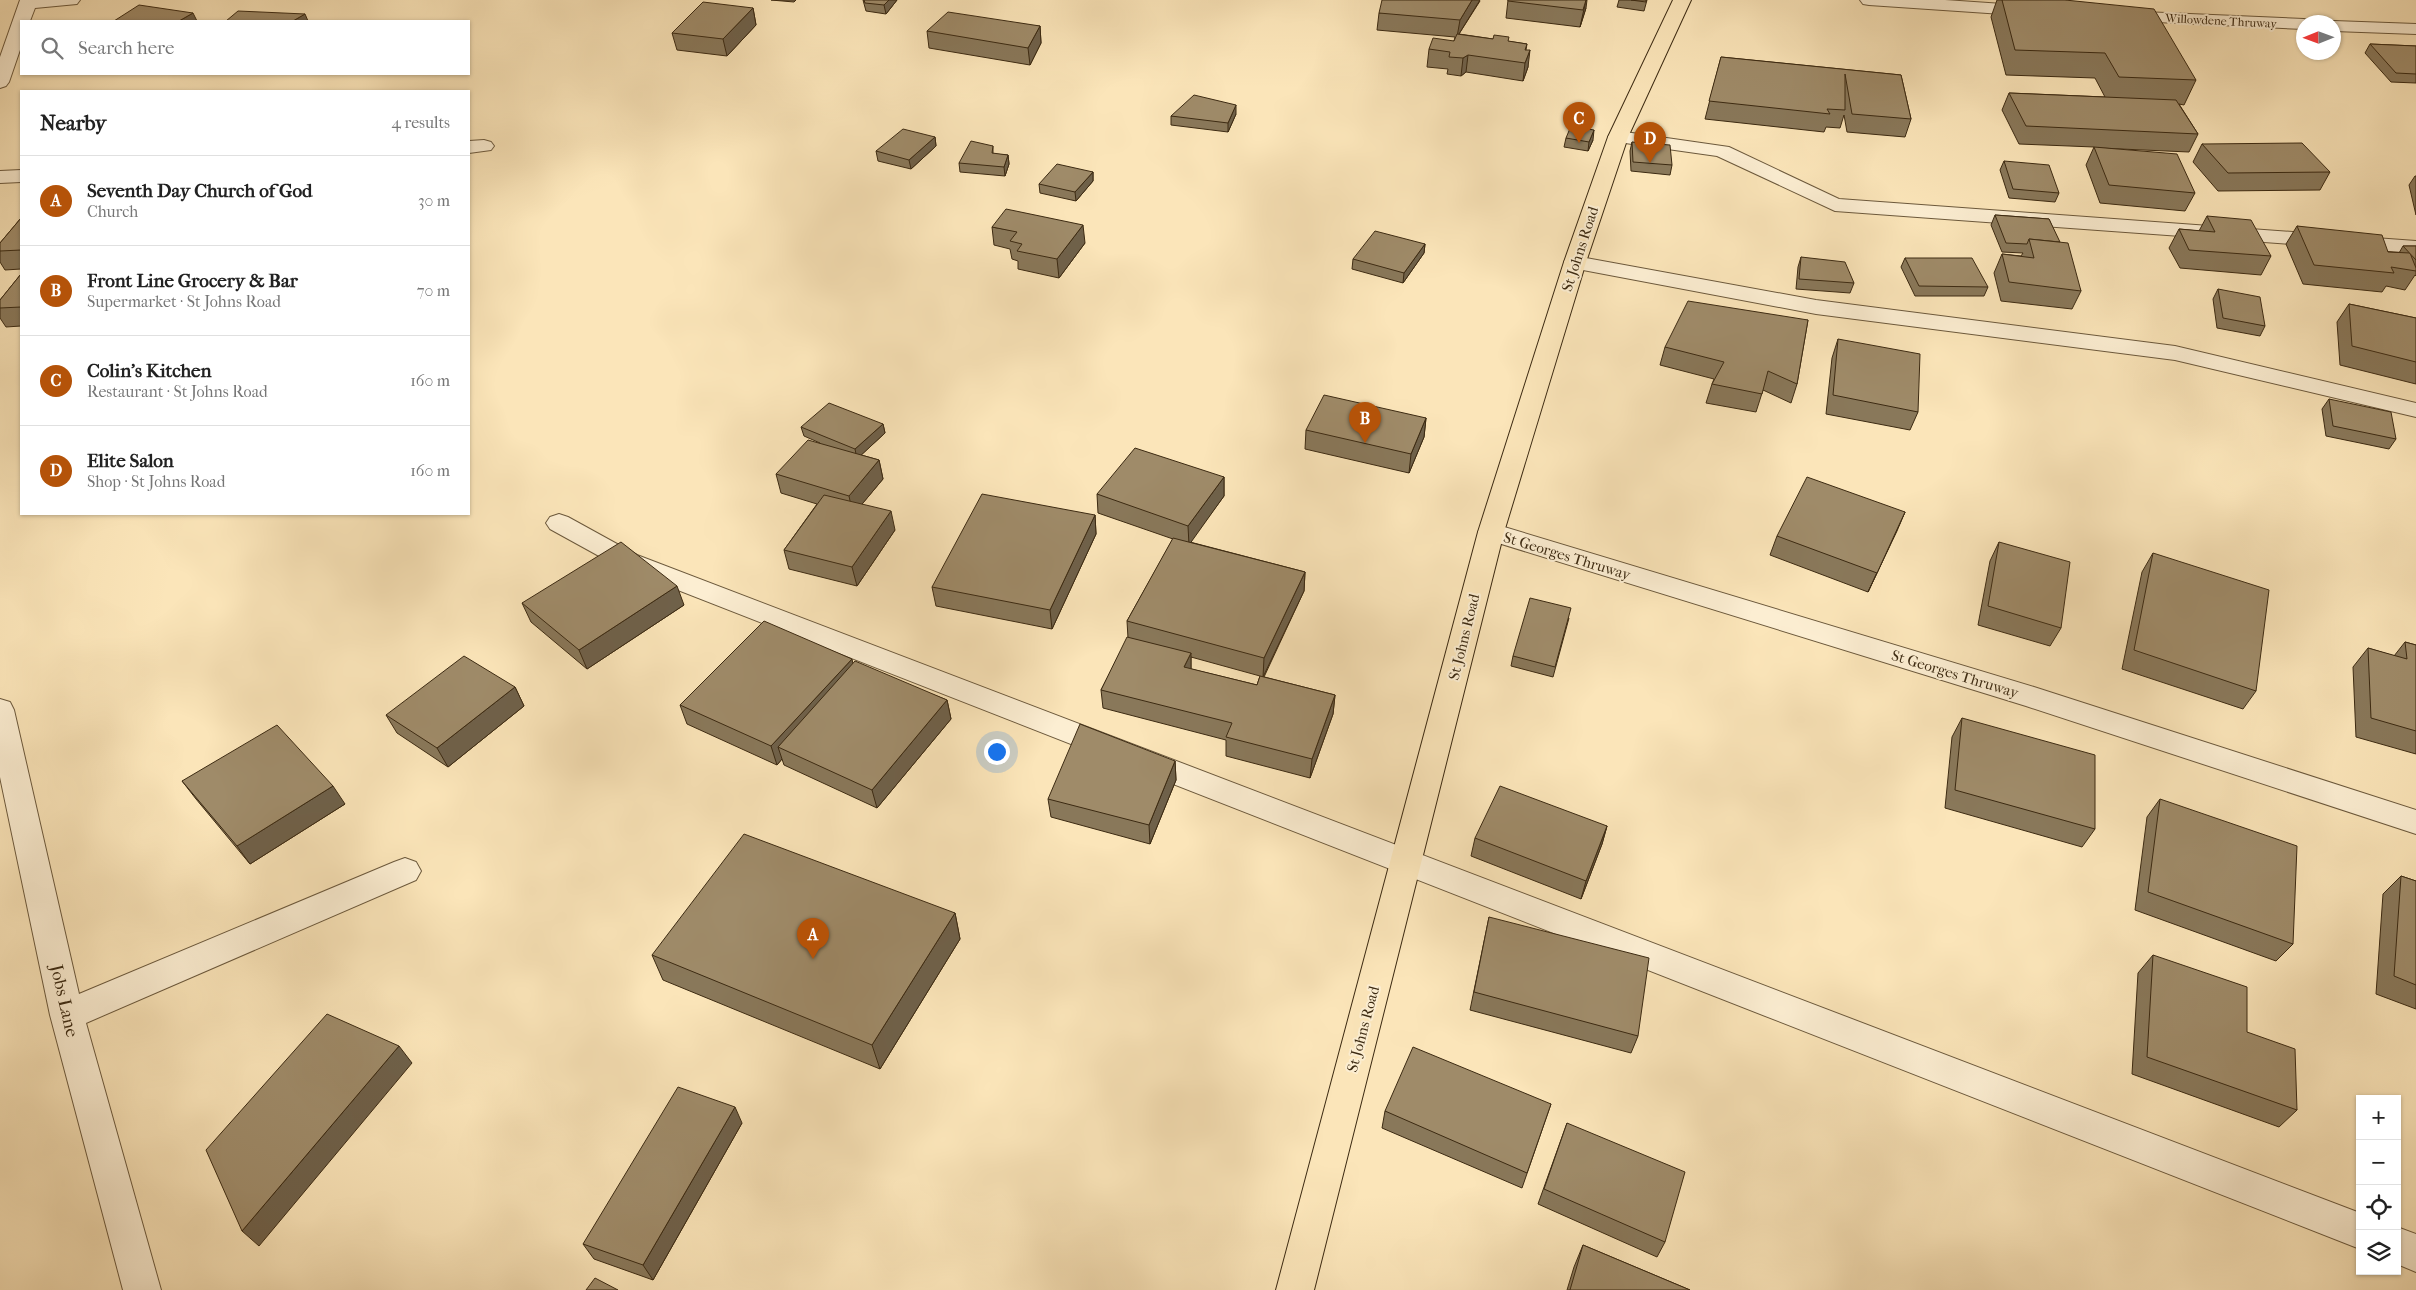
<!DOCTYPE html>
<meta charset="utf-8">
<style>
:root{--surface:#fff;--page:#f2f2f2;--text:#222;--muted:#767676;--line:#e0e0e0;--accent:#b45309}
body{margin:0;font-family:"IM FELL French Canon",serif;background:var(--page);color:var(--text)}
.controls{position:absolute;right:15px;bottom:15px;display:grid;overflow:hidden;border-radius:0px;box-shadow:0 1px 4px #0004}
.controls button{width:45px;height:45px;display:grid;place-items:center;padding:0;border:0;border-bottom:1px solid var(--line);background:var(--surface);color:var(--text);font:25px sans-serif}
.compass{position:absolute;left:2296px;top:15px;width:45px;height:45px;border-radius:50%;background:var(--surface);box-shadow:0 1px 4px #0004;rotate:269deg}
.you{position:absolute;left:996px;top:751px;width:18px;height:18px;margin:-12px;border:4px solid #fff;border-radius:50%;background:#1a73e8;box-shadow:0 0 0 8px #1a73e833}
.badge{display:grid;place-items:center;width:32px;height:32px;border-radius:50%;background:var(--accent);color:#fff;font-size:16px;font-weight:700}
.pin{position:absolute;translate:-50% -41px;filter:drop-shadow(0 1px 2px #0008)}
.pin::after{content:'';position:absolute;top:26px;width:18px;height:15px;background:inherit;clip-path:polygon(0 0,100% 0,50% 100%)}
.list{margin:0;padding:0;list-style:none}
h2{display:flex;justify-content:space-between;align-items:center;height:65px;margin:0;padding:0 20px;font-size:21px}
h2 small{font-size:16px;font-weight:400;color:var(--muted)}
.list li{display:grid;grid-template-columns:32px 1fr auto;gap:15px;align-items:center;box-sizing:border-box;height:90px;padding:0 20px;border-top:1px solid var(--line)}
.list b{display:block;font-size:19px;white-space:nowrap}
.list p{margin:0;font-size:16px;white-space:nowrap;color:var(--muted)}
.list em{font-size:16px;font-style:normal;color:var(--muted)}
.icon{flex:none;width:28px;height:28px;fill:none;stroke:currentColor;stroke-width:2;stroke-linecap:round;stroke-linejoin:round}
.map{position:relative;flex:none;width:2416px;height:1290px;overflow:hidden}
.search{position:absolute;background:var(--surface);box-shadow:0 1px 4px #0004;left:20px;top:20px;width:450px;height:55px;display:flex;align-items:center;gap:12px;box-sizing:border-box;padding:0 18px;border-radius:0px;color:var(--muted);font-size:19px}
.panel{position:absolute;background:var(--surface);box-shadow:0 1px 4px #0004;left:20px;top:90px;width:450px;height:425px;border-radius:0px}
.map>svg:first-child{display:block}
</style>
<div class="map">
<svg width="2416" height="1290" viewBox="0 0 2416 1290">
<rect width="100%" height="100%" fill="#fbe5b9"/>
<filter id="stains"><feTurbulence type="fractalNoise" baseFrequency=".004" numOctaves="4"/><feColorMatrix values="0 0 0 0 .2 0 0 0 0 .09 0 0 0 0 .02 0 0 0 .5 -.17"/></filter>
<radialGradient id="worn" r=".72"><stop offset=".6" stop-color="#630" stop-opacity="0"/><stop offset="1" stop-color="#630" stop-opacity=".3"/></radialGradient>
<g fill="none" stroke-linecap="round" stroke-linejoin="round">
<defs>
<g id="minor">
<polygon points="20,0 80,0 77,4 35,8 30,21 21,21 21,47 9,82 6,86 0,88 0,57"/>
<polygon points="1860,0 1945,0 2032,6 2038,7 2041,11 2038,15 2032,16 1869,5 1863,4"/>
<polygon points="2120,11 2304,19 2312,22 2304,22 2304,29 2114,20 2111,16 2114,12"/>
<polygon points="2334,21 2416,24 2416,34 2334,31 2334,22 2328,22"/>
<polygon points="1618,131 1729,147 1839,199 2416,241 2416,253 1835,211 1717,156 1611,141 1608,137 1611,133"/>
<polygon points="484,140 491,142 494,146 491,150 469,153 469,141"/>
<polygon points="21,170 21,182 0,183 0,171"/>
<polygon points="1575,256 1816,300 2175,346 2416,403 2416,417 2175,360 1816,314 1567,267 1564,262 1567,257"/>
<polygon points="559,514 568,517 637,555 2360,1213 2360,1249 619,567 550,529 546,523 550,517"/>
<polygon points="1491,523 2034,687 2416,810 2416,834 2026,706 1482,538 1478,532 1482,526"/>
<polygon points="0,699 10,702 14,710 79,994 394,862 405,858 416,862 421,871 416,880 86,1023 161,1290 123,1290 50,1015 0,777"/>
<polygon points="2397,1227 2416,1234 2416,1272 2397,1264"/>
</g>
<polygon id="major" points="1673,0 1691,0 1628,137 1586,262 1504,532 1314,1290 1276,1290 1478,532 1564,262 1608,137"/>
</defs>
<use href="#minor" stroke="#6c593c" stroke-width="2"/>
<use href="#major" stroke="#3c2a12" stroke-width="2"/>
<use href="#minor" fill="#fceed2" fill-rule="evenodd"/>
<use href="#major" fill="#fbe5b9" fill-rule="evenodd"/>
</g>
<g fill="#89785a" stroke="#3c2a12" fill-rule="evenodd">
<polygon points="771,0 796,0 794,2"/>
<polygon points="863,0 897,0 886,14 866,11"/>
<polygon points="1508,0 1586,8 1580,27 1506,18"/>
<polygon points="1619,0 1647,0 1644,11 1617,7"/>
<polygon points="1997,0 2065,0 2196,80 2184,105 2179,104 2198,134 2189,152 2098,148 2195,193 2185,211 2100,203 2086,165 2094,147 2019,144 2002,110 2009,93 2105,97 2095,78 2006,75 1991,17"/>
<polygon points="1480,1 1459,34 1527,44 1526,50 1528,67 1523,81 1466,72 1461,76 1447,74 1448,69 1427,67 1429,49 1454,41 1455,37 1377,30 1379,13"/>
<polygon points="753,8 756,25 727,56 677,50 672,33"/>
<polygon points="1040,26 1041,43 1030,65 929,48 927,31"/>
<polygon points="2370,44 2416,46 2416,83 2391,82 2365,53"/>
<polygon points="1721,57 1901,75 1911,119 1905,137 1847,132 1844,115 1840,128 1826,127 1824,132 1705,119"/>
<polygon points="1236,114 1228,132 1171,125 1171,116"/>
<polygon points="935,137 936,146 911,169 878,161 876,151"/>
<polygon points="1566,138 1593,140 1588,151 1564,147"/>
<polygon points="1632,142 1672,165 1670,175 1631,171 1630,151"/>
<polygon points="2202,144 2330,172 2320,190 2218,191 2193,162"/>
<polygon points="993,146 993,154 1008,155 1009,164 1005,176 960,172 959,163"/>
<polygon points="2004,161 2059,193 2055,202 2009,198 2000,170"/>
<polygon points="1093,172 1093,181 1076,201 1040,193 1039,184"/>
<polygon points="2415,176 2416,176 2416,215 2409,185"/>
<polygon points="1995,215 2049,219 2081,291 2072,309 2001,301 1994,273 2002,254 2021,256 2023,253 2002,252 1991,225"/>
<polygon points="2207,216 2271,256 2261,275 2180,268 2169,248 2179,229 2199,231"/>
<polygon points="21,218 21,269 5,270 0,262 0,243"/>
<polygon points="2297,226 2388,252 2399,253 2403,246 2416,246 2416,276 2415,275 2405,290 2386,286 2382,292 2303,284 2286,244"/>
<polygon points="992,227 1085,243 1059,278 1018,269 1018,261 1012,259 1010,249 994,245"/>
<polygon points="1425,244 1424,253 1403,283 1352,269 1353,259"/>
<polygon points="1801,257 1854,283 1850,293 1796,289 1798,267"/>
<polygon points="1905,258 1988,287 1984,296 1915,296 1901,267"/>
<polygon points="21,274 21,326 6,327 0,318 0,300"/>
<polygon points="2218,289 2265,326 2260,336 2217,328 2213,299"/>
<polygon points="2349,304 2416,318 2416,384 2340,365 2337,322"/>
<polygon points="1808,320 1797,384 1791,403 1763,390 1756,412 1706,403 1712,384 1714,379 1660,365 1665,347"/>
<polygon points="1838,339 1918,412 1910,430 1826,414 1832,358"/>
<polygon points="2329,399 2396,439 2389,449 2326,436 2322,409"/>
<polygon points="1426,418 1424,437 1409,473 1305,449 1306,430"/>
<polygon points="883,424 885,433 861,455 879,460 883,479 862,504 895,530 857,586 789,569 784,550 817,504 781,493 776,474 820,443 804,436 801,427"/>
<path d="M1224 477V496L1190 542 1305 572 1304 591 1264 677 1335 695 1333 714 1310 778 1226 756V740L1103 708 1101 690 1128 638 1127 621 1173 539 1098 513 1097 494ZM1191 657 1260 676 1257 685 1191 669Z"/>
<polygon points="1905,512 1868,592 1770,555 1777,536"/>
<polygon points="1095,515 1096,534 1052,629 936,606 932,587"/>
<polygon points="1999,542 2061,628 2050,646 1978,625 1990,561"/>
<polygon points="2153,553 2256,691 2243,709 2122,669 2142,572"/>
<polygon points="522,603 684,605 587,669 531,622"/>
<polygon points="1569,618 1553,677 1511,666 1513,656"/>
<polygon points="2405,642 2416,645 2416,754 2356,737 2353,667 2368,648 2394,656"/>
<polygon points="853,664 947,700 951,719 877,808 784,765 782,759 777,765 687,724 680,705"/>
<polygon points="515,687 524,706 448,767 397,733 386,715"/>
<polygon points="1962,718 2095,829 2082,847 1945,808 1952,737"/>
<polygon points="1175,761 1176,780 1150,844 1051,817 1048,799"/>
<polygon points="182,781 345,804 250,864 196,799"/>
<polygon points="2160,799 2293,944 2276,961 2135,910 2147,817"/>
<polygon points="1607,826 1602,844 1581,899 1471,856 1475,838"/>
<polygon points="2401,876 2416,881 2416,1009 2376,994 2383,894"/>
<polygon points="955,913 960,939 880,1069 663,980 652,955"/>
<polygon points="1489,917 1638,1036 1631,1053 1470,1010"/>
<polygon points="2153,955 2247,1032 2297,1110 2279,1127 2132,1074 2138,973"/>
<polygon points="1551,1104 1522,1188 1382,1128 1385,1111"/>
<polygon points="742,1123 653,1280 594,1259 583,1244"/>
<polygon points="1567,1123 1665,1242 1657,1257 1538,1204"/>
<polygon points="1583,1245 1690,1290 1567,1290 1574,1267"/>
</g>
<g fill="#6f614a" stroke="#3c2a12">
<polygon points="889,0 897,0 886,14 884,5"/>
<polygon points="1472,0 1480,0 1457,37 1460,20"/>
<polygon points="1586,0 1587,0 1586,8 1580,27"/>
<polygon points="753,8 756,25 727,56 723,39"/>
<polygon points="193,13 197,21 179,21"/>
<polygon points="305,14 308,21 293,21"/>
<polygon points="1040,26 1041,43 1030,65 1028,48"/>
<polygon points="1530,50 1528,67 1523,81 1525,63"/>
<polygon points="1468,55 1466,72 1461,76 1463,58"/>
<polygon points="1236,105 1236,114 1228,132 1228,123"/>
<polygon points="1594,130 1593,140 1588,151 1589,142"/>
<polygon points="935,137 936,146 911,169 909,160"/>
<polygon points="1008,155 1009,164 1005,176 1004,167"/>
<polygon points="1093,172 1093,181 1076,201 1075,192"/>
<polygon points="1083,225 1085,243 1059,278 1057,259"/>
<polygon points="1425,244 1424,253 1403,283 1404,273"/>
<polygon points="1426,418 1424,437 1409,473 1411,454"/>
<polygon points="883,424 885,433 857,459 855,449"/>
<polygon points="879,460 883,479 853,515 849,496"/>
<polygon points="1224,477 1224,496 1189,545 1188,526"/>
<polygon points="891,511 895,530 857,586 852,567"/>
<polygon points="1905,512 1897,531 1868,592 1877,573"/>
<polygon points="1095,515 1096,534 1052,629 1050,610"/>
<polygon points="1305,572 1304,591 1263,677 1264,658"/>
<polygon points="677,586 684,605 587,669 579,650"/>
<polygon points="1191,653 1191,672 1184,667"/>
<polygon points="852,659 856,678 778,747 782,759 777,765 771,746"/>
<polygon points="515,687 524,706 448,767 437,748"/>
<polygon points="1335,695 1333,714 1310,778 1312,759"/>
<polygon points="947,700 951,719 877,808 872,790"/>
<polygon points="1175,761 1176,780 1150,844 1149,825"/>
<polygon points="333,786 345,804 250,864 237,846"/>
<polygon points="1607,826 1602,844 1581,899 1586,881"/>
<polygon points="955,913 960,939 880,1069 872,1045"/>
<polygon points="399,1046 412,1063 259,1246 242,1231"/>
<polygon points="735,1107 742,1123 653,1280 643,1265"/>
</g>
<g fill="#9f8b69" stroke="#3c2a12">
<polygon points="864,0 889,0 884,5 865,3"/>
<polygon points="1382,0 1472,0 1460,20 1379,13"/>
<polygon points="1508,0 1586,0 1583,10 1508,1"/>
<polygon points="1631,0 1646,0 1646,2"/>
<polygon points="2002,0 2065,0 2154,9 2196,80 2119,77 2105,53 2015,50"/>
<polygon points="703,2 753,8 723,39 672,33"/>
<polygon points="139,5 193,13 179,21 114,21"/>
<polygon points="238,11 305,14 293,21 226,21"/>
<polygon points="948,12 1040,26 1028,48 927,31"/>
<polygon points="1457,34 1493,39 1494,35 1509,37 1508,41 1527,44 1525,50 1530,50 1525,63 1468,55 1463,58 1449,57 1450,52 1429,49 1433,38 1454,41"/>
<polygon points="2370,44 2416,46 2416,74 2396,73"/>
<polygon points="1721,57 1901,75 1911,119 1852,114 1845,74 1845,110 1827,109 1830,114 1709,101"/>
<polygon points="2009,93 2176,100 2198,134 2026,126"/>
<polygon points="1194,95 1236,105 1228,123 1171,116"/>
<polygon points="1571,126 1594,130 1589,142 1566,138"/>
<polygon points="903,129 935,137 909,160 876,151"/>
<polygon points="971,141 993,146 992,153 1008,155 1004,167 959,163"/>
<polygon points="1632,142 1670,145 1672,165 1633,162"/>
<polygon points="2302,143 2330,172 2228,173 2202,144"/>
<polygon points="2094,147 2177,154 2195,193 2109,185"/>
<polygon points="2004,161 2049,165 2059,193 2013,189"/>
<polygon points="1057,164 1093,172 1075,192 1039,184"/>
<polygon points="1006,209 1083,225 1057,259 1017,251 1022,244 1010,241 1017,232 992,227"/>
<polygon points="1995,215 2049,219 2060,242 2029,239 2027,244 2006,243"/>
<polygon points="2207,216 2251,220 2271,256 2189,250 2179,229 2215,232"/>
<polygon points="21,218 21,250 0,251 0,243"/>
<polygon points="2297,226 2382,235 2388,252 2410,253 2416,268 2416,271 2391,267 2394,273 2314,265"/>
<polygon points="1375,231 1425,244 1404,273 1353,259"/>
<polygon points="2029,239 2068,243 2081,291 2009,282 2002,254 2034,258"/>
<polygon points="2403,246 2416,246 2416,260"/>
<polygon points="1801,257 1845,262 1854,283 1799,279"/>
<polygon points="1905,258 1972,258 1988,287 1919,286"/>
<polygon points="21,274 21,307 0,308 0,300"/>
<polygon points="2218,289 2260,297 2265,326 2223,318"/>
<polygon points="1688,301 1808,320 1797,384 1768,371 1762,394 1712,384 1724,362 1665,347"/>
<polygon points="2349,304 2416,318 2416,362 2352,346"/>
<polygon points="1838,339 1920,354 1918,412 1833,395"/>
<polygon points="1324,395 1426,418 1411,454 1306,430"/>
<polygon points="2329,399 2391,412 2396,439 2333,426"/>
<polygon points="829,403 883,424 855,449 801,427"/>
<polygon points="808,440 879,460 849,496 776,474"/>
<polygon points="1135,448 1224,477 1188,526 1097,494"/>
<polygon points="1807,477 1905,512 1877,573 1777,536"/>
<polygon points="982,494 1095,515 1050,610 932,587"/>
<polygon points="824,495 891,511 852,567 784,550"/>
<polygon points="1173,538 1305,572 1264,658 1127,621"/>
<polygon points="621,542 677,586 579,650 522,603"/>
<polygon points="1999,542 2070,562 2061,628 1988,606"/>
<polygon points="2153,553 2269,590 2256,691 2134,650"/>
<polygon points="1530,598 1571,608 1555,667 1513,656"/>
<polygon points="764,621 852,659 771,746 680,705"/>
<polygon points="1127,637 1191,653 1184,667 1257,685 1260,676 1335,695 1312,759 1226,737 1232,723 1101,690"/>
<polygon points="2405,642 2416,645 2416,731 2371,718 2368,648 2407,659"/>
<polygon points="464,656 515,687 437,748 386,715"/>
<polygon points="855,661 947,700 872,790 778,747"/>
<polygon points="1962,718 2095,755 2095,829 1955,790"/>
<polygon points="1080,724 1175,761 1149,825 1048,799"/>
<polygon points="277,725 333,786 237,846 182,781"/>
<polygon points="1500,786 1607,826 1586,881 1475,838"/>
<polygon points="2160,799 2297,846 2293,944 2148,892"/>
<polygon points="744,834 955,913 872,1045 652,955"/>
<polygon points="2401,876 2416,881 2416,985 2394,976"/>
<polygon points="1489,917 1649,958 1638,1036 1474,992"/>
<polygon points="2153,955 2247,987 2247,1032 2295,1049 2297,1110 2147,1057"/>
<polygon points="327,1014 399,1046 242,1231 206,1150"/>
<polygon points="1413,1047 1551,1104 1527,1173 1385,1111"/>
<polygon points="678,1087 735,1107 643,1265 583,1244"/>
<polygon points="1567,1123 1685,1172 1665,1242 1544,1189"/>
<polygon points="1583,1245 1690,1290 1570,1290"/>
<polygon points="595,1278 618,1290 586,1290"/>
</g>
<g text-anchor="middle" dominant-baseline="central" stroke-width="4" stroke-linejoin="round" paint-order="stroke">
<g font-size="12" fill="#3c2a12" stroke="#fceed2">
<text transform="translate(2221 21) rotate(3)">Willowdene Thruway</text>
</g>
<g font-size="15" fill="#3c2a12" stroke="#fceed2">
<text transform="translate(1580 249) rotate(-72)">St Johns Road</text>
<text transform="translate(1567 556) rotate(17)">St Georges Thruway</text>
<text transform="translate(1464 637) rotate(-76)">St Johns Road</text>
<text transform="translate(1955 674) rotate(17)">St Georges Thruway</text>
<text transform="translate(1363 1029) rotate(-75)">St Johns Road</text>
</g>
<g font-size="18" fill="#3c2a12" stroke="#fceed2">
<text transform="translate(64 1001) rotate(77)">Jobs Lane</text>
</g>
</g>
<rect width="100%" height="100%" filter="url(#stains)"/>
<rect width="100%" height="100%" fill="url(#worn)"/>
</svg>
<div class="controls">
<button>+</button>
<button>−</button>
<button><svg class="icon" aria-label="locate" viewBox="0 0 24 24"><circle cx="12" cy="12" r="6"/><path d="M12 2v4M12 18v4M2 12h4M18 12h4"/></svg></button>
<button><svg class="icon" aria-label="layers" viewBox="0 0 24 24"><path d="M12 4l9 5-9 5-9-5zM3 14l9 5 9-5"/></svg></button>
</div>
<svg class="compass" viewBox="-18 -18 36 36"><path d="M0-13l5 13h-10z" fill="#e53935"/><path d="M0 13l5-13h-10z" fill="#767676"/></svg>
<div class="you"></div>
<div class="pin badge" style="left:813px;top:959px">A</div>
<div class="pin badge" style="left:1365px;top:443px">B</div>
<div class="pin badge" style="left:1579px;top:143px">C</div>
<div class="pin badge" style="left:1650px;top:163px">D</div>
<div class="search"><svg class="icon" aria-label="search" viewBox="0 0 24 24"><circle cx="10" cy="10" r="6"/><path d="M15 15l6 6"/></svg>Search here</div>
<section class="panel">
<h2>Nearby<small>4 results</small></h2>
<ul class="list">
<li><span class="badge">A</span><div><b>Seventh Day Church of God</b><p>Church</p></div><em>30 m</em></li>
<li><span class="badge">B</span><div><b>Front Line Grocery &amp; Bar</b><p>Supermarket · St Johns Road</p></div><em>70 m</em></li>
<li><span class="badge">C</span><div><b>Colin's Kitchen</b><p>Restaurant · St Johns Road</p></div><em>160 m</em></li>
<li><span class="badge">D</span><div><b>Elite Salon</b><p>Shop · St Johns Road</p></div><em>160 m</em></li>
</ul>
</section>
</div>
